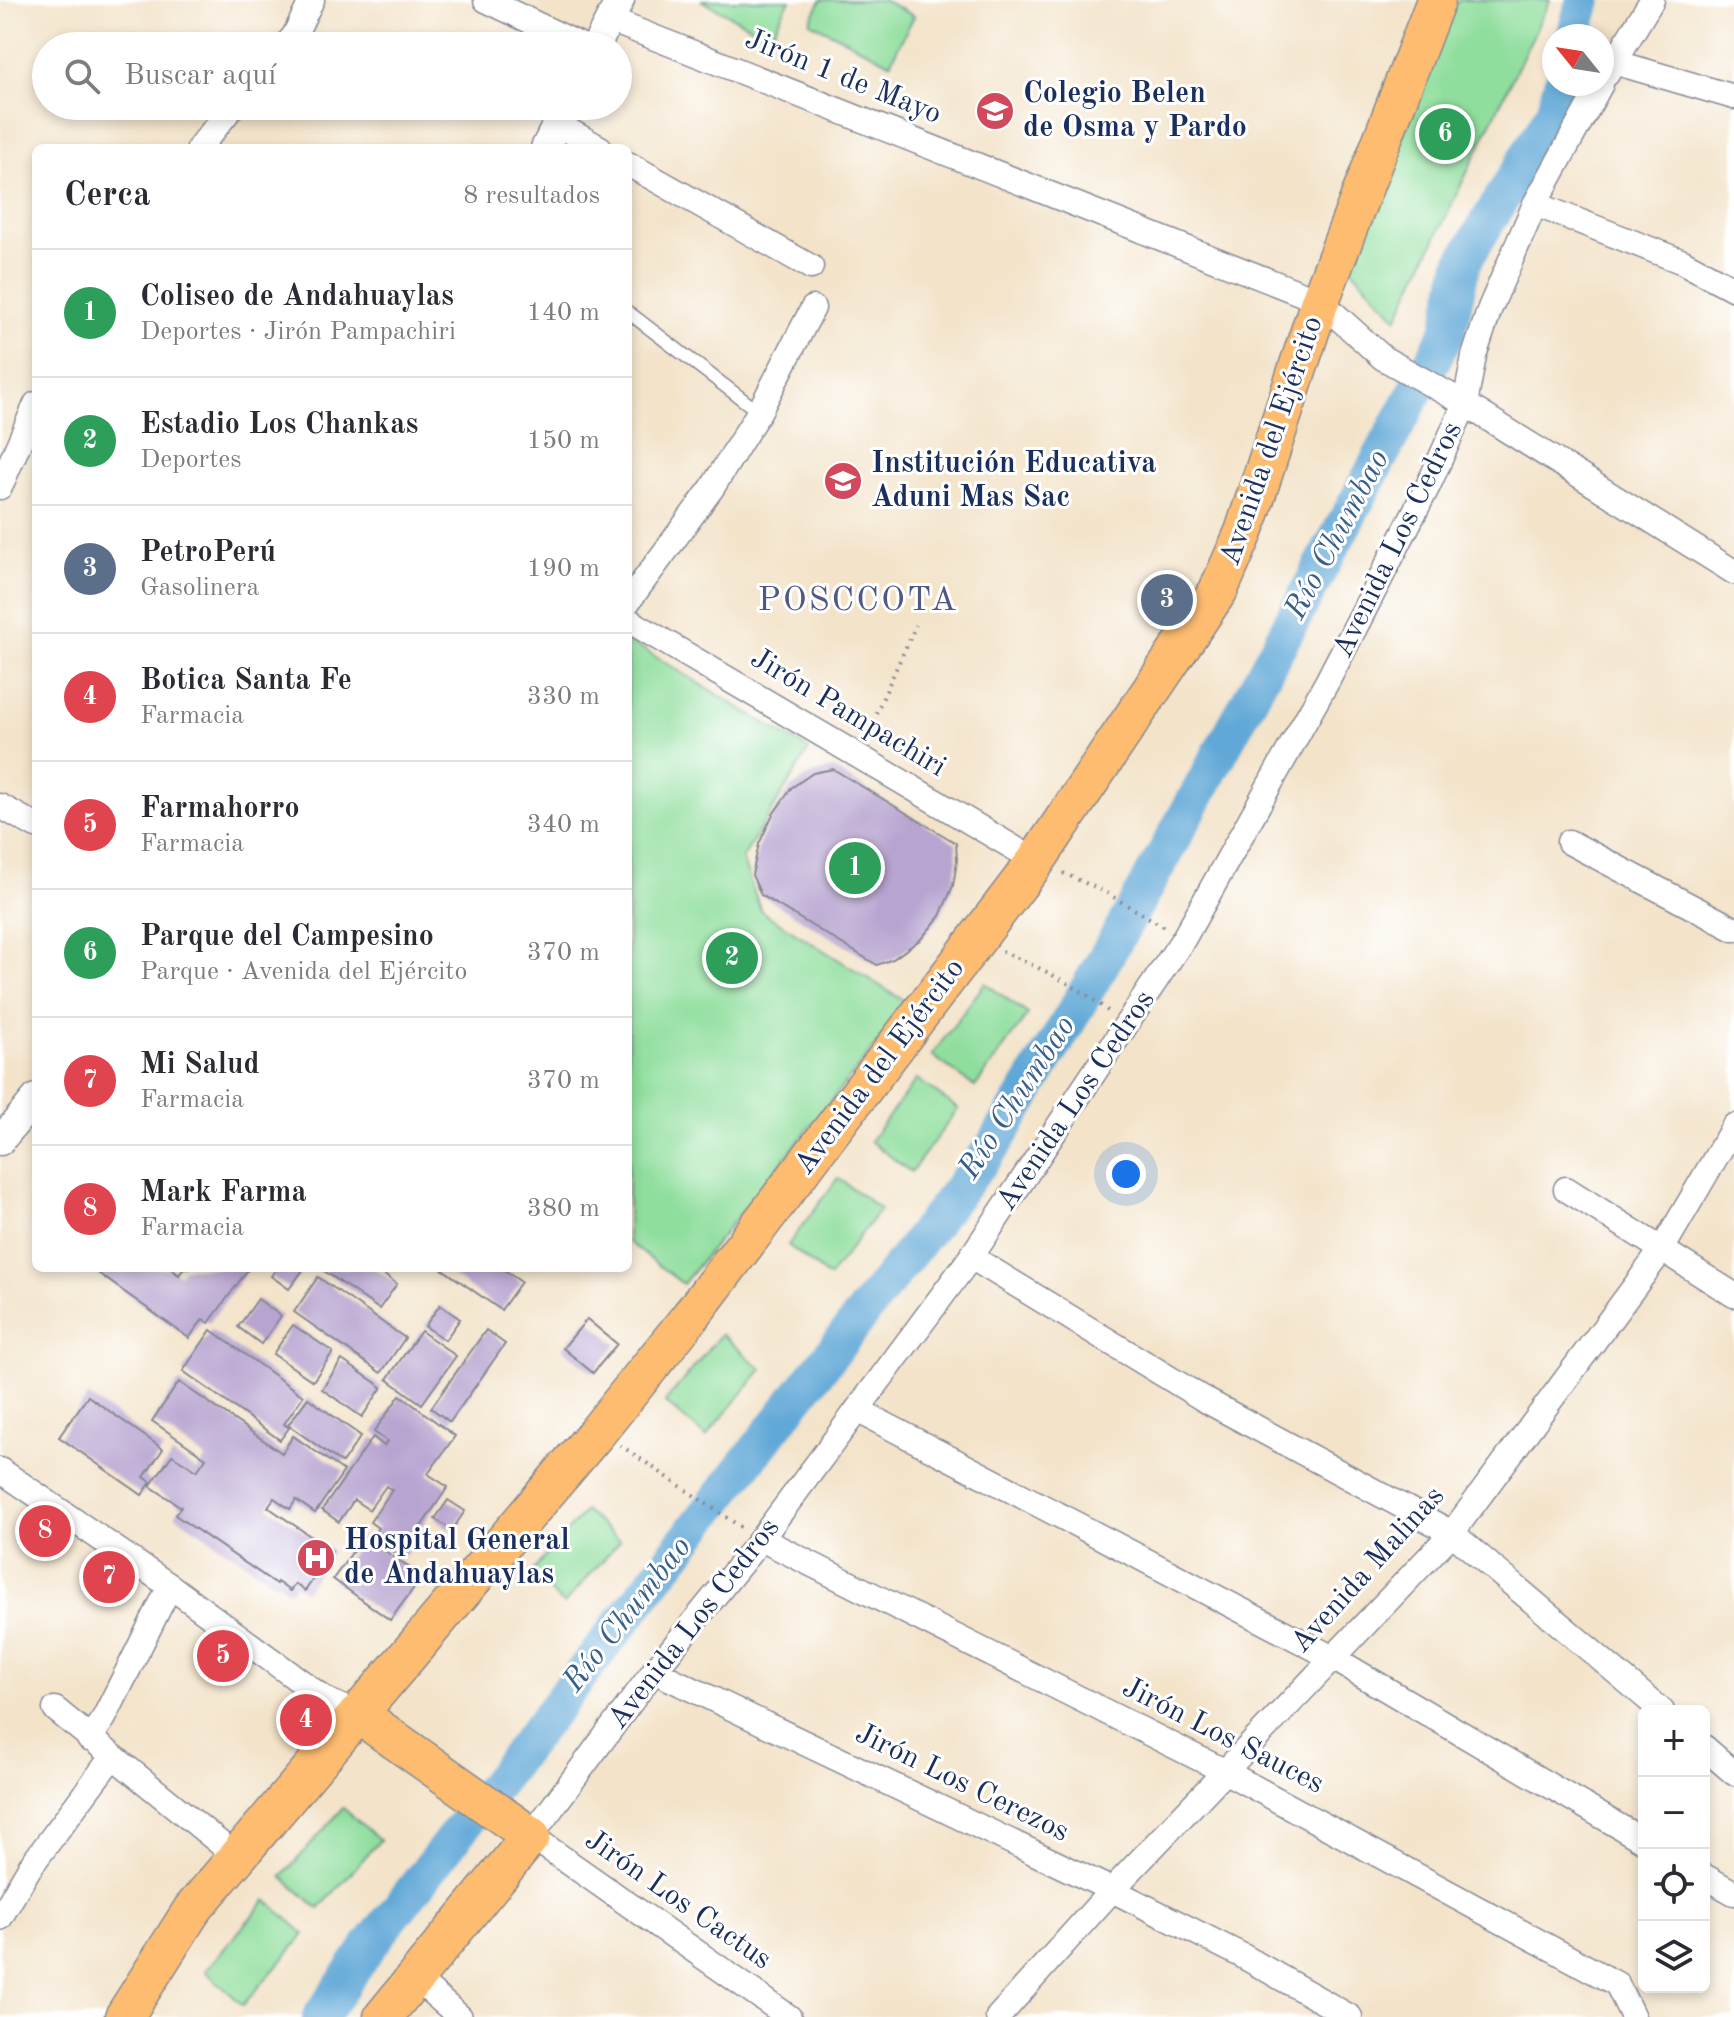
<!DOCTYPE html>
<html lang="es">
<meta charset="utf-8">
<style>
:root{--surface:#fff;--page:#f2f2f3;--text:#2b2b33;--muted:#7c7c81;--line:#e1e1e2;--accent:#2563eb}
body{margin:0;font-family:"Old Standard TT",serif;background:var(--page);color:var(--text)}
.controls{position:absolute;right:24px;bottom:24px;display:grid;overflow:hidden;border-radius:12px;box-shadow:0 4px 12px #0003}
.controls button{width:72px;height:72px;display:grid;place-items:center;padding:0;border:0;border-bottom:2px solid var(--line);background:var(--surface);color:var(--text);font:40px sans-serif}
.compass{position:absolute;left:1542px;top:24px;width:72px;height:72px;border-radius:50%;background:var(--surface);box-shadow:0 4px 12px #0003;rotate:300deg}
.you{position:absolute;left:1126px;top:1174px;width:28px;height:28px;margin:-20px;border:6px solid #fff;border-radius:50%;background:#1a73e8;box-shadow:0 0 0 12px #1a73e833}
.badge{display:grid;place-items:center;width:52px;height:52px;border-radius:50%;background:var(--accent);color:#fff;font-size:26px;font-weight:700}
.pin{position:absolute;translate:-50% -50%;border:4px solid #fff;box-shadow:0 2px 8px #0006}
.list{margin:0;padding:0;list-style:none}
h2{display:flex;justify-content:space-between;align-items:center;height:104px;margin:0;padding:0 32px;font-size:34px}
h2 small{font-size:26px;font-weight:400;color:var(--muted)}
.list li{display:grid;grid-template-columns:52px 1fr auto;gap:24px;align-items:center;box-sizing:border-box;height:128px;padding:0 32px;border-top:2px solid var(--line)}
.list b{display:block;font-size:30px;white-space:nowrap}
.list p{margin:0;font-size:26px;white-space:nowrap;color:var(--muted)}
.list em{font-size:26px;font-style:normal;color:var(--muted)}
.icon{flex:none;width:44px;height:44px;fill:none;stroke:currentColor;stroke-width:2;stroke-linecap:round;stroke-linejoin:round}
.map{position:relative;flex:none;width:1734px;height:2017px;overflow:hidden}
.search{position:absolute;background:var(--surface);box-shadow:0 4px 12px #0003;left:32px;top:32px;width:600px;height:88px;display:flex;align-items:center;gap:20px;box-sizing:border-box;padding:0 28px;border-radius:44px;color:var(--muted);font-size:30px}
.panel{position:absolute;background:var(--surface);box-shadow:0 4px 12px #0003;left:32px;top:144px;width:600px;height:1128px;border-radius:12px}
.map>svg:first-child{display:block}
</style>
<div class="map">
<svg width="1734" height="2017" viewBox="0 0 1734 2017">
<rect width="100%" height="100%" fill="#fff"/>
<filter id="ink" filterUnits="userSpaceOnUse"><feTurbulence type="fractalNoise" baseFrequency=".0125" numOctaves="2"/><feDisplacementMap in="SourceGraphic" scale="16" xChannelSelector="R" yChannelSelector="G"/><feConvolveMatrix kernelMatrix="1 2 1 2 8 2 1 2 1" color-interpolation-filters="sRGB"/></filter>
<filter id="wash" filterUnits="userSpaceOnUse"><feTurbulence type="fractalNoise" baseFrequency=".006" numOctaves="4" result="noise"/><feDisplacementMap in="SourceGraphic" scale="32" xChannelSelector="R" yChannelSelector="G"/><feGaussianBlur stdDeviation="1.8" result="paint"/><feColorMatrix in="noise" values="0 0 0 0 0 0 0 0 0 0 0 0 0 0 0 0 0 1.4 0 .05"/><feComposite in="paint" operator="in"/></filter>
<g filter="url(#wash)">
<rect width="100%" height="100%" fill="#f3e3c9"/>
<g fill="#8fde9d" stroke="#55867e" stroke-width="2">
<polygon points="701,0 790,0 770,37"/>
<polygon points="821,0 883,0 914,16 890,63 810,22"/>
<polygon points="1458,0 1550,0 1397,318 1350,267"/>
<polygon points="628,640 809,750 742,859 761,911 909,1004 683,1284 628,1242"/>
<polygon points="985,983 1028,1014 975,1087 932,1055"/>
<polygon points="917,1079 958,1109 911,1172 870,1141"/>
<polygon points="838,1178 880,1209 829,1277 788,1245"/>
<polygon points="721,1334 762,1369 706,1437 665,1402"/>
<polygon points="585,1511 620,1541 564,1604 530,1574"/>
<polygon points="343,1808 380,1840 319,1909 282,1877"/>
<polygon points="266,1900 305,1934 243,2005 205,1971"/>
</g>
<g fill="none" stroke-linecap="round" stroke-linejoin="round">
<g stroke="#61a8d7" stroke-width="36">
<polyline points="1574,36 1584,0"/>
<path d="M320 2017 370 1945 994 1145C1157 881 1299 605 1448 332L1463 263 1553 113 1561 84"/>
</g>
</g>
<g id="blocks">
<g fill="#b7a4d0">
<polygon points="833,769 956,843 957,861 953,886 940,916 921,939 893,959 877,965 761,895 752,875 759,844 772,816 791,788 813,773"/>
<polygon points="91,1268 170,1268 179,1275 184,1268 249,1268 209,1323 203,1319 189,1338"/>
<polygon points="277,1268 301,1268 303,1270 289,1289 271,1276"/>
<polygon points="320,1268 374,1268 397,1284 379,1309"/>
<polygon points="441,1268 502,1268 521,1282 501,1310"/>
<polygon points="318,1277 405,1338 381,1373 294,1312"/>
<polygon points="258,1299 281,1316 261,1344 238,1327"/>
<polygon points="440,1305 460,1319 445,1340 425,1326"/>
<polygon points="587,1319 617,1344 593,1373 563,1348"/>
<polygon points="293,1325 333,1352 313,1381 273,1354"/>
<polygon points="211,1330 303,1396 284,1424 289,1428 280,1440 183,1371"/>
<polygon points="486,1330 505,1344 450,1422 431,1408"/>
<polygon points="421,1331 456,1356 422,1404 387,1379"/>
<polygon points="342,1360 382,1387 362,1417 322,1389"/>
<polygon points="179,1382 282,1453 293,1436 344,1471 315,1513 296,1500 290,1509 274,1498 268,1507 332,1551 305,1591 295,1584 290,1591 277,1582 276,1584 175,1515 181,1507 150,1486 172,1455 197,1471 206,1458 152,1421"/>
<polygon points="400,1395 455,1436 428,1474 448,1487 416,1534 418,1536 403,1558 372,1536 378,1528 370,1522 392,1490 386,1486 369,1510 354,1500 339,1522 322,1510 373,1437 384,1446 387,1441 374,1432"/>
<polygon points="88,1396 163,1449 144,1477 151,1482 142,1495 59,1437"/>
<polygon points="308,1398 361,1436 342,1463 288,1425"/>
<polygon points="448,1500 465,1511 452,1530 435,1519"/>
<polygon points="364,1536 422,1577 390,1620 333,1579"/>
</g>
</g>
</g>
<g filter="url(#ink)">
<use href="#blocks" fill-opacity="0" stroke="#878994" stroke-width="2"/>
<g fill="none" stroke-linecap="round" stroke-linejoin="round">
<defs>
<polyline id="service" points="628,312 759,412"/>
<g id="minor">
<polyline points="486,0 582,46"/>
<polyline points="610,20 1320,301 1383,358 1457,399 1734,572"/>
<polyline points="285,46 294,36 312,0"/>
<polyline points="1614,62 1734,97"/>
<polyline points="1607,74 1652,0"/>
<polyline points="557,124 600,148"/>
<polyline points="199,148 233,106"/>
<polyline points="628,164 811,267"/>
<polyline points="1535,204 1683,262 1734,289"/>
<polyline points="0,487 36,404"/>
<polyline points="628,602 712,488 759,412 813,308"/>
<polyline points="628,620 1036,861"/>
<polyline points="0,806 36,826"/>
<polyline points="1569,842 1734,929"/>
<polyline points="1566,1189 1734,1295"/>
<polyline points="971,1257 1205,1400 1452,1533 1662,1711"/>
<polyline points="857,1410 1333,1658 1644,1841"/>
<polyline points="0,1470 170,1586 326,1700 358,1714"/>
<polyline points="761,1539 1224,1771 1617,1984 1633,2017"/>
<polyline points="654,1671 1112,1890 1241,1955 1350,2017"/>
<polyline points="55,1709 237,1857"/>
<polyline points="89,1739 104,1718 170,1586"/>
<polyline points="1704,1747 1734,1773"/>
<polyline points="1704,1876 1734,1893"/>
<polyline points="0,1918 30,1867 112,1757"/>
<polyline points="415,1978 460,2017"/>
<polyline points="789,2017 531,1836 654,1671 761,1539 971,1257 1184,938 1328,680 1428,486 1465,404 1474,356 1490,308 1535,204 1601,84"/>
<polyline points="998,2017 1112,1890 1452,1533 1661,1251 1734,1126"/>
</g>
<g id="tertiary">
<polyline points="596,46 620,0"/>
<polyline points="545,148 566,106"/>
<polyline points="0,1141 36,1098"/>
</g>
<g id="trunk">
<polyline points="358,1714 531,1836 383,2017"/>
<polyline points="124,2017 192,1910 598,1431 689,1318 1036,861 1218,591 1244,532 1320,301 1436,0"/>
</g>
</defs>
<use href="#service" stroke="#878994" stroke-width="15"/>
<use href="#minor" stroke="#878994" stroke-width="27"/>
<use href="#tertiary" stroke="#878994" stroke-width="31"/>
<use href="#trunk" stroke="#878994" stroke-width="41"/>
<g stroke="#878994" stroke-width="4" stroke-dasharray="2 6" stroke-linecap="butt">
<polyline points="866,735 916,625"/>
<polyline points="1063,873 1103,891 1168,929"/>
<path d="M1002 951C1039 968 1078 985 1109 1012"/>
<polyline points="620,1445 742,1528"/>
</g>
<use href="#service" stroke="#fff" stroke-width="12"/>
<use href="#minor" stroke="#fff" stroke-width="24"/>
<use href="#tertiary" stroke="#fff" stroke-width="28"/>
<use href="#trunk" stroke="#fdbc70" stroke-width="38"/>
</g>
</g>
<defs>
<symbol id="school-disc" viewBox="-11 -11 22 22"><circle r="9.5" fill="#d1495b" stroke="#fff"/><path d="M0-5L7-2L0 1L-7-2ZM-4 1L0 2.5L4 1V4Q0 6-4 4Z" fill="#fff"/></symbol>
<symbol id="hospital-disc" viewBox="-11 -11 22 22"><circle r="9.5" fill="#d1495b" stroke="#fff"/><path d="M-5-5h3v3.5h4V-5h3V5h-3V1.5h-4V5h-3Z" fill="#fff"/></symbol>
</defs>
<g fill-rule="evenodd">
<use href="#school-disc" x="973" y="89" width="44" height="44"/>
<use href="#school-disc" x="821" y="459" width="44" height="44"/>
<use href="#hospital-disc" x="294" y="1536" width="44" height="44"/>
</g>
<g text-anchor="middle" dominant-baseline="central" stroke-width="6" stroke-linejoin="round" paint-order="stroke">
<g font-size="30" fill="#1b2f5e" stroke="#fff">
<text transform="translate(843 77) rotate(22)">Jirón 1 de Mayo</text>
<text transform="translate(1272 441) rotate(-71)">Avenida del Ejército</text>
<text transform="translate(1398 540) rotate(-64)">Avenida Los Cedros</text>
<text transform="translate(848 713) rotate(31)">Jirón Pampachiri</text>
<text transform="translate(880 1067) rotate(-53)">Avenida del Ejército</text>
<text transform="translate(1076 1101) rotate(-56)">Avenida Los Cedros</text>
<text transform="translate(1368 1570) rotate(-48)">Avenida Malinas</text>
<text transform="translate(694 1624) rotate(-52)">Avenida Los Cedros</text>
<text transform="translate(1223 1736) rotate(27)">Jirón Los Sauces</text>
<text transform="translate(962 1783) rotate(26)">Jirón Los Cerezos</text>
<text transform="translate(678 1900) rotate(35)">Jirón Los Cactus</text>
</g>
<g font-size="30" font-weight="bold" fill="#1b2f5e" stroke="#fff" text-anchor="start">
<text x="1023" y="94">Colegio Belen<tspan x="1023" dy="34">de Osma y Pardo</tspan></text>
<text x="871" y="464">Institución Educativa<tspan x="871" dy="34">Aduni Mas Sac</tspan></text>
<text x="344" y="1541">Hospital General<tspan x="344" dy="34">de Andahuaylas</tspan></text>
</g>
<g font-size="32" font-style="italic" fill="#375f8e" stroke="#fff">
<text transform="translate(1338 535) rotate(-62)">Río Chumbao</text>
<text transform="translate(1018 1098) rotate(-57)">Río Chumbao</text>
<text transform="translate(628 1615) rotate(-52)">Río Chumbao</text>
</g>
<g font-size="34" letter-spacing="2" fill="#525886" stroke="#fff">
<text x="858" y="601">POSCCOTA</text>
</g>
</g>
</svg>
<div class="controls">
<button>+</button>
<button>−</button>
<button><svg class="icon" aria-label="locate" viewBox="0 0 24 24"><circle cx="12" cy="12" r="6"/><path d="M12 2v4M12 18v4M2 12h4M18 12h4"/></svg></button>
<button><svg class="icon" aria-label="layers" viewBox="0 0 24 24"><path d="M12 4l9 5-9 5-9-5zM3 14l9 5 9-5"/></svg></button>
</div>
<svg class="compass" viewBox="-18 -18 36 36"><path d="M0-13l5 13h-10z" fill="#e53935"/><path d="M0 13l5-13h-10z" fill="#7c7c81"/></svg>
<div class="you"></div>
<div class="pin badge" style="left:855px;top:868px;background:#2e9e5b">1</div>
<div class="pin badge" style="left:732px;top:958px;background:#2e9e5b">2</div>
<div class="pin badge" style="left:1167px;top:600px;background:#5c6f8a">3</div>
<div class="pin badge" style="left:306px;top:1720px;background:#e0444e">4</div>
<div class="pin badge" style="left:223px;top:1656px;background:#e0444e">5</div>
<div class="pin badge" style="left:1445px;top:134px;background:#2e9e5b">6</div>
<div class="pin badge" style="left:109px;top:1577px;background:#e0444e">7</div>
<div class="pin badge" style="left:45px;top:1531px;background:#e0444e">8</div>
<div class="search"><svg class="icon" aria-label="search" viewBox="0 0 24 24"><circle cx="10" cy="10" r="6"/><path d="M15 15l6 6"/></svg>Buscar aquí</div>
<section class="panel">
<h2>Cerca<small>8 resultados</small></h2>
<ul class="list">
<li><span class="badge" style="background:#2e9e5b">1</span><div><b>Coliseo de Andahuaylas</b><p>Deportes · Jirón Pampachiri</p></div><em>140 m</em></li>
<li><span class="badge" style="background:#2e9e5b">2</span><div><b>Estadio Los Chankas</b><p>Deportes</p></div><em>150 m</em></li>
<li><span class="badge" style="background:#5c6f8a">3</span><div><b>PetroPerú</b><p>Gasolinera</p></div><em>190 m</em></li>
<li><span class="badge" style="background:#e0444e">4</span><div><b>Botica Santa Fe</b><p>Farmacia</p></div><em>330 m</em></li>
<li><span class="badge" style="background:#e0444e">5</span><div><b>Farmahorro</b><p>Farmacia</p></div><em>340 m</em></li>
<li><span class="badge" style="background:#2e9e5b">6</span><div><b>Parque del Campesino</b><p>Parque · Avenida del Ejército</p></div><em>370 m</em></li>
<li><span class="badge" style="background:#e0444e">7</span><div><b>Mi Salud</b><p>Farmacia</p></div><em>370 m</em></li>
<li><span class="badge" style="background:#e0444e">8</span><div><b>Mark Farma</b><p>Farmacia</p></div><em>380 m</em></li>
</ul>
</section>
</div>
